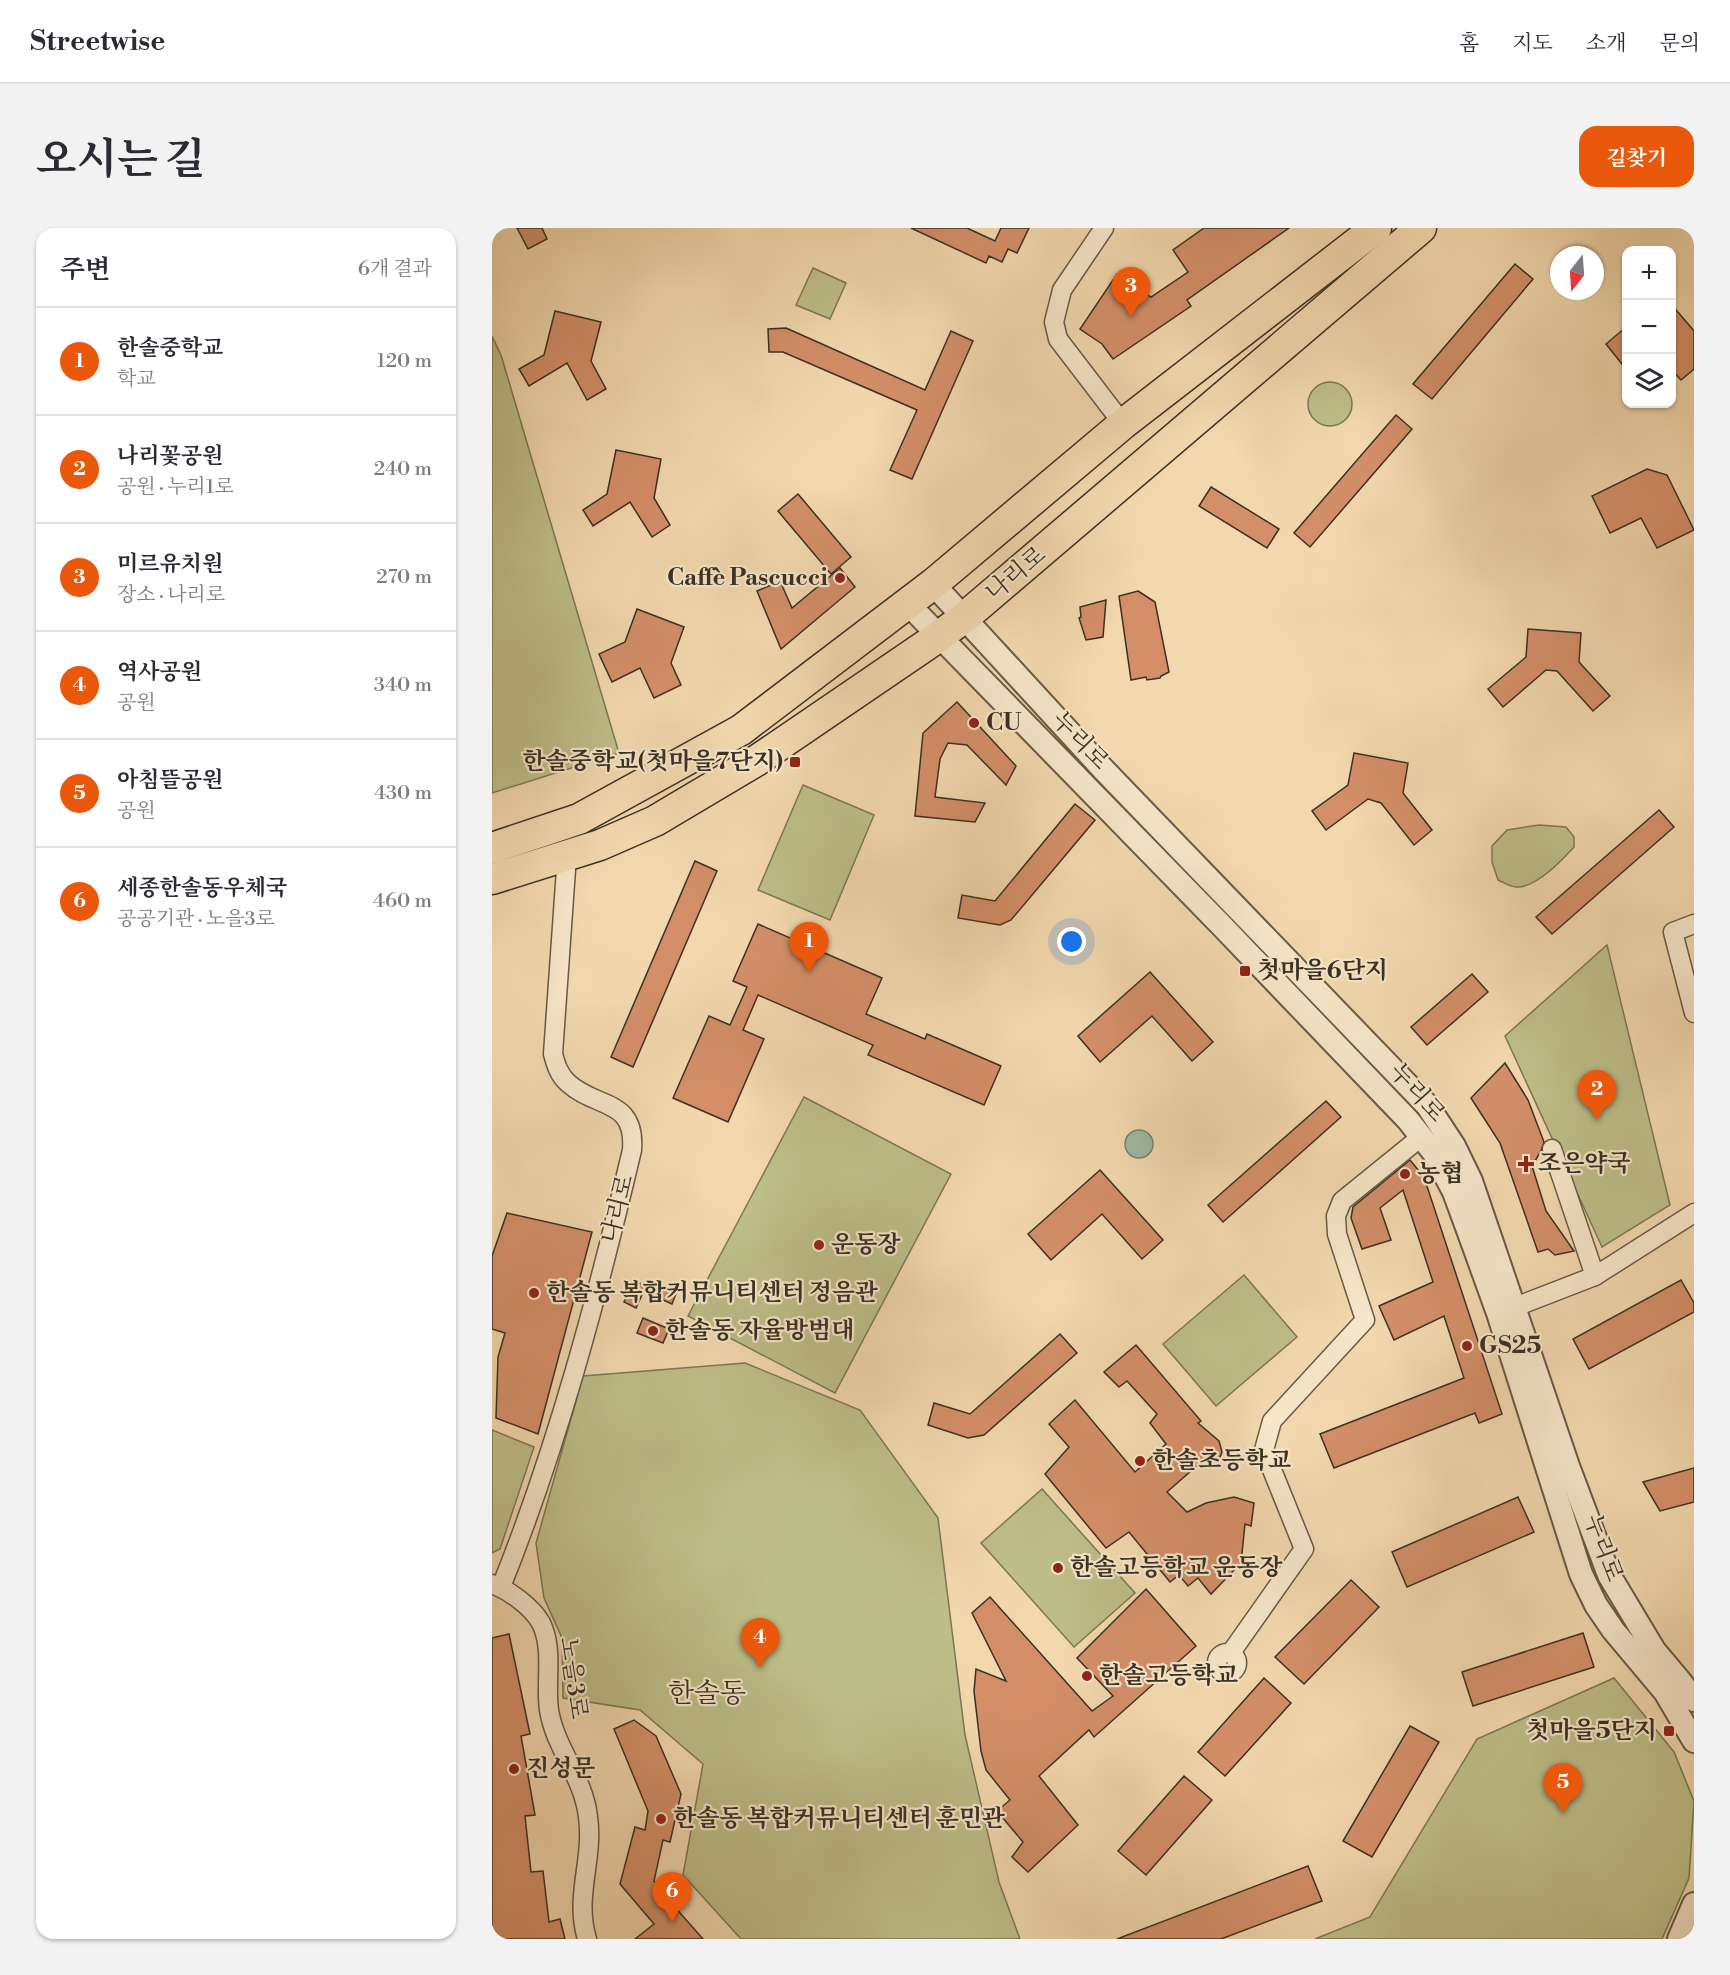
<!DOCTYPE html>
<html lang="ko">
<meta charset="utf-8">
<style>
:root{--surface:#fff;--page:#f2f2f3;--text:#2b2b33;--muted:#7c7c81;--line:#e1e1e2;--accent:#ea580c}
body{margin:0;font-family:"Libre Bodoni","Noto Serif KR",serif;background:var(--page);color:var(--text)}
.controls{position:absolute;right:18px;top:18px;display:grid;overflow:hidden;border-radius:12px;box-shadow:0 2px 4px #0004}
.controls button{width:54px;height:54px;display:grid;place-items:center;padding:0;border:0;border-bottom:2px solid var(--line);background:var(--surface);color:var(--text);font:30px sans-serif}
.compass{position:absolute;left:1058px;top:18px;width:54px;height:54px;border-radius:50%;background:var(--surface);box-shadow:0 2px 4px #0004;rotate:197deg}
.you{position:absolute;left:580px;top:714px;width:21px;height:21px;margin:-15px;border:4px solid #fff;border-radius:50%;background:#1a73e8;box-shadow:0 0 0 9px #1a73e833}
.badge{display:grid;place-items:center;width:39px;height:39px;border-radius:50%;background:var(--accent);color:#fff;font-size:20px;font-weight:700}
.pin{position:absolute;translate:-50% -50px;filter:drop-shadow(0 2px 3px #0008)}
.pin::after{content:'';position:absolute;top:32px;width:21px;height:18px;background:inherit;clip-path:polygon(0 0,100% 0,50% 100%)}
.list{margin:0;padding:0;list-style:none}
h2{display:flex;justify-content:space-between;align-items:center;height:78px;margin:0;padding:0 24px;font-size:26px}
h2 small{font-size:20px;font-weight:400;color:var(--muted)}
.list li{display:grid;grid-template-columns:39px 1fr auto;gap:18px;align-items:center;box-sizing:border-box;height:108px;padding:0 24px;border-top:2px solid var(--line)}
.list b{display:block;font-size:22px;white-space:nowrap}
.list p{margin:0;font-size:20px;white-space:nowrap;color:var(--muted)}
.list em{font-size:20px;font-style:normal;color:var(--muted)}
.icon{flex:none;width:33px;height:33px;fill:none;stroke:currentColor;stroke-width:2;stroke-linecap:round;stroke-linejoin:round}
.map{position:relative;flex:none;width:1202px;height:1711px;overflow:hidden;border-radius:18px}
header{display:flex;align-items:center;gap:36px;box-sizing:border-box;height:84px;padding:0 30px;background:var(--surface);border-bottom:2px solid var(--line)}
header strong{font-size:28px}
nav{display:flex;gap:33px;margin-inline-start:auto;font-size:21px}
.intro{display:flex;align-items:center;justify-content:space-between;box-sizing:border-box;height:144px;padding:0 36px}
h1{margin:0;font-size:42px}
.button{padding:15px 27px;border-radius:18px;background:var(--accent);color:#fff;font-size:21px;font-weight:700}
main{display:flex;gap:36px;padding:0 36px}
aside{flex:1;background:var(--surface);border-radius:18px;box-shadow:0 2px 4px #0004}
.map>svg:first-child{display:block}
</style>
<header>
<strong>Streetwise</strong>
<nav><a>홈</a><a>지도</a><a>소개</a><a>문의</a></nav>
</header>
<div class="intro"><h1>오시는 길</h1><a class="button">길찾기</a></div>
<main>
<aside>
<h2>주변<small>6개 결과</small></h2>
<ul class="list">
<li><span class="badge">1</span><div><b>한솔중학교</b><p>학교</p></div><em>120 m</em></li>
<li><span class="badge">2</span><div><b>나리꽃공원</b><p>공원 · 누리1로</p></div><em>240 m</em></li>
<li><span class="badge">3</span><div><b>미르유치원</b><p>장소 · 나리로</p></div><em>270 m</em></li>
<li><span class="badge">4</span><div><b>역사공원</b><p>공원</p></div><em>340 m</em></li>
<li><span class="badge">5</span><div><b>아침뜰공원</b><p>공원</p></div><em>430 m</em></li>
<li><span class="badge">6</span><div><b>세종한솔동우체국</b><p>공공기관 · 노을3로</p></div><em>460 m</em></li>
</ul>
</aside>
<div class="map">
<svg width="1202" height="1711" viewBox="0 0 1202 1711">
<rect width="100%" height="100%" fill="#f3d8ae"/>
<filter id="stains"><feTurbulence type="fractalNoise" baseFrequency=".00333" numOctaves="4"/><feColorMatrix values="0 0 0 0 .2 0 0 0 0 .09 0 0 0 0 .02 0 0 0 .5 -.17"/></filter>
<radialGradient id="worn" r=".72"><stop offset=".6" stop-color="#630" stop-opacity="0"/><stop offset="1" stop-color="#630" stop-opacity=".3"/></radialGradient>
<g fill="#bebe88" stroke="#7c7756" stroke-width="1.5">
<polygon points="321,40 354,55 338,91 304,77"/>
<polygon points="0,108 9,127 127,525 0,565"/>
<circle cx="838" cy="176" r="22"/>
<polygon points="311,557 382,587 338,692 266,662"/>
<path d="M1047 597 1074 599 1082 609V619C1069 633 1044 660 1024 659 1018 659 1011 654 1006 652L1000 634V618L1015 602Z"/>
<polygon points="1115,717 1178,977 1110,1019 1013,808"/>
<polygon points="312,869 459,946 343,1165 196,1088"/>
<polygon points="752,1047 805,1109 724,1178 671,1116"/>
<polygon points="253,1135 368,1182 446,1290 473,1507 507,1654 528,1711 249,1711 191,1647 211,1536 148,1482 71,1470 70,1410 52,1370 44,1315 91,1148"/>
<polygon points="0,1202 42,1219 8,1321 0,1325"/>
<polygon points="550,1261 643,1365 582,1419 489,1315"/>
<polygon points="1122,1450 1182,1524 1202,1573 1197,1650 1170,1711 823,1711 878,1689 985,1511"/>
</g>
<circle fill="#9dbba5" stroke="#758371" stroke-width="1.5" cx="647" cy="916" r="14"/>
<g fill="#d48f69" stroke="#3a3024" stroke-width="1.5">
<polygon points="25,0 50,0 55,11 36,21"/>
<polygon points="419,0 475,0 503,13 509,0 537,0 525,25 516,21 510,34 497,28 494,35"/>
<polygon points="712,0 797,0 695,72 699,78 621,131 610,116 588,101 625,46 659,69 696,44 681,22"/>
<polygon points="1023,36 1041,51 940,171 921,156"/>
<polygon points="1179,76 1202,103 1202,141 1189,152 1179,141"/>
<polygon points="63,83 109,94 99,133 114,161 95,172 75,135 37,158 27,141 52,127"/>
<polygon points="1134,99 1134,141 1114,116"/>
<polygon points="294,100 433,162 459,103 481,113 420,251 398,242 425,182 291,124 277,124 276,101"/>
<polygon points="904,187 920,201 818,319 802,305"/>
<polygon points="124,222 169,231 162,270 178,297 160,309 138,274 101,298 91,282 115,266"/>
<polygon points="1155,241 1175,247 1202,302 1165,320 1149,290 1118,305 1100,268"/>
<polygon points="719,259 787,301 775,320 707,278"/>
<polygon points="306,266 359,329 339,346 286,283"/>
<polygon points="348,340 363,359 289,421 265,363 288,353 300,380"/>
<polygon points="646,363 663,374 677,444 669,448 668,450 655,452 654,449 639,452 627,368"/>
<polygon points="614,372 611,409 594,412 587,390 589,389 588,379"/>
<polygon points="145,381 192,399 179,435 189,457 162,470 148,440 120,454 107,426 133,414"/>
<polygon points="1036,401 1089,405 1087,434 1118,468 1101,483 1065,443 1054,442 1011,479 996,461 1034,429"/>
<polygon points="465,474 524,538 514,557 475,517 456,515 448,531 443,569 493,575 483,594 423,588 431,505"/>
<polygon points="862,525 916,535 911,565 940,602 922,617 889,575 876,571 834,602 820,583 856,557"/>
<polygon points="583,576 603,592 519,692 508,697 466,690 470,667 503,673"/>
<polygon points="1167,582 1182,599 1060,706 1044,689"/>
<polygon points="203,633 225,643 141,839 119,829"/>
<polygon points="266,696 390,750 374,786 433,811 435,806 509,838 492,877 376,827 381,817 266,767 251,802 272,811 236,894 181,870 217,788 238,797 255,759 241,753"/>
<polygon points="658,744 721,814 700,833 660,788 608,834 586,808"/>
<polygon points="980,746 996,764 935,817 919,799"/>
<polygon points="1013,835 1036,872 1052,914 1049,923 1040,938 1054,983 1082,1023 1063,1027 1056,1021 1046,1024 1008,915 979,870"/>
<polygon points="834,873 849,889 731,994 716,977"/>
<polygon points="918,932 932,949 1010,1186 987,1195 983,1185 842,1240 828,1206 972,1150 952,1088 902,1112 887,1078 941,1054 911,962 888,980 899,1012 870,1021 859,990 861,979"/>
<polygon points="608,942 671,1012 650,1031 610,986 559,1032 536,1006"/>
<polygon points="15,985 100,1004 46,1206 4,1190 6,1129 13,1105 0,1101 0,1028"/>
<polygon points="1189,1052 1202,1075 1202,1084 1097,1141 1081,1111"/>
<polygon points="143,1053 154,1058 144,1080 132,1074"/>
<polygon points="165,1055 185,1063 180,1076 160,1067"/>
<polygon points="151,1090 177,1101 171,1115 145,1105"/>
<polygon points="568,1106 585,1125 492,1207 476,1210 436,1197 442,1175 478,1186"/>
<polygon points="644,1117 709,1193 706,1195 727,1213 730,1224 726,1235 715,1240 707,1236 675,1264 695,1284 714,1275 742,1269 762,1275 759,1298 753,1296 749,1335 719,1366 706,1350 696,1358 687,1347 678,1354 637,1304 614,1320 553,1246 577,1219 557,1196 583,1172 643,1244 674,1216 658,1195 665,1186 635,1153 627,1159 612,1144"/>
<polygon points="1202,1240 1202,1274 1168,1283 1151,1254"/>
<polygon points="1026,1269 1042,1304 915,1359 900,1324"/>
<polygon points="859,1352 887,1379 812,1456 783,1429"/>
<polygon points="654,1361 704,1418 602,1509 597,1502 547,1548 586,1597 536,1644 520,1629 531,1614 505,1583 518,1572 494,1542 489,1523 482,1463 484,1441 514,1453 480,1385 498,1369 600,1483 621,1468 585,1430"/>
<polygon points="1091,1405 1102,1439 981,1478 970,1444"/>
<polygon points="17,1406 38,1506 29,1508 43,1587 33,1588 39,1644 51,1643 57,1694 68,1691 73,1711 0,1711 0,1410"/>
<polygon points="772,1450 799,1475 733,1548 706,1524"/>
<polygon points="142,1492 164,1508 189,1566 178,1614 171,1612 162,1653 184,1675 181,1677 211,1711 143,1711 162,1696 128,1656 143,1599 153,1602 156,1583 122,1501"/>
<polygon points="918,1498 947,1514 880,1629 851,1613"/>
<polygon points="692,1548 720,1572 654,1647 626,1623"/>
<polygon points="816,1638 830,1673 729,1711 625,1711"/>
</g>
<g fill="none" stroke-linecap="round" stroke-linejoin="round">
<defs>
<g id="minor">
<polyline points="612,0 570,62 562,94 566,111 631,196"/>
<polyline points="1202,696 1181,704 1202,785"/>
<polyline points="1060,921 1103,1048"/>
<polyline points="1010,1084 1103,1048 1202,985"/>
<path d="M0 1356C17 1362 40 1379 49 1395 62 1421 53 1454 57 1482 63 1520 92 1550 96 1589 102 1632 82 1668 95 1711"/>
<path d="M9 1359C66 1217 105 1070 140 922 144 870 104 881 76 855 67 847 64 837 61 826L75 627"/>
<circle cx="735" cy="1435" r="10"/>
<polyline points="738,1426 812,1321 772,1222 780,1193 873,1092 845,1006 844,988 850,973 929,909"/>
</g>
<g id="tertiary">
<polyline points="441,356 611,541 935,877 962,918 979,953 1076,1238 1117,1347 1162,1422 1188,1453 1202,1472"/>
<polyline points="415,375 729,697 916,892 942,925 950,941 962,964 980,1013 1006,1085 1089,1346 1104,1377 1121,1402 1173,1464 1202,1513"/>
<polyline points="1187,1711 1202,1676"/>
</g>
<g id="primary">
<polyline points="0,620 87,591 249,502 441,356 631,196 884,0"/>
<polyline points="0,651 108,617 163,593 264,533 446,409 473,389 929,0"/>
</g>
</defs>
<use href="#minor" stroke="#685a46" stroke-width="21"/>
<use href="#tertiary" stroke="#685a46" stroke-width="26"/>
<use href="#primary" stroke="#3a3024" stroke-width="33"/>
<use href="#minor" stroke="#f7e6ca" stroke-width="18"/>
<use href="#tertiary" stroke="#f7e6ca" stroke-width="22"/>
<use href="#primary" stroke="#f3d8ae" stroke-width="30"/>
</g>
<g fill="#8f2418" stroke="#f7e6ca" stroke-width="2">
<circle cx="348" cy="350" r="6"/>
<circle cx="482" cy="495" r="6"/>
<rect x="297" y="528" width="12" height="12" rx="3"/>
<rect x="747" y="737" width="12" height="12" rx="3"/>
<path d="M1031 927h6v6h6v6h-6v6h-6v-6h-6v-6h6z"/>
<circle cx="913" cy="946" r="6"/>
<circle cx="327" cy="1017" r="6"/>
<circle cx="42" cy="1065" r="6"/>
<circle cx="161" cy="1103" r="6"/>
<circle cx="975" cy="1118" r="6"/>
<circle cx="648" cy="1233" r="6"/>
<circle cx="566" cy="1340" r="6"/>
<circle cx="595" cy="1448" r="6"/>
<rect x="1171" y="1497" width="12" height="12" rx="3"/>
<circle cx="22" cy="1541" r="6"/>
<circle cx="169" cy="1591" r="6"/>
</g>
<g text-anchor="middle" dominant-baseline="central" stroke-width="4.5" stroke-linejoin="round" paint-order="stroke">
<g font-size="24" fill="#3a3024" stroke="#f7e6ca">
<text transform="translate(524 346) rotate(-40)">나리로</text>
<text transform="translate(588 513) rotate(46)">누리로</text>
<text transform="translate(925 865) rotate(48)">누리로</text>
<text transform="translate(126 981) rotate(-76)">나리로</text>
<text transform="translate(1111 1320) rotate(70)">누리로</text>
<text transform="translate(81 1450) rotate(82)">노을3로</text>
</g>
<g font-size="24" font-weight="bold" fill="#3a3024" stroke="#f7e6ca" text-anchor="start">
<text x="336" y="350" text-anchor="end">Caffè Pascucci</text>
<text x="494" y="495">CU</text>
<text x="291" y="534" text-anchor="end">한솔중학교(첫마을7단지)</text>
<text x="765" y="743">첫마을6단지</text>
<text x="1046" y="936">조은약국</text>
<text x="925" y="946">농협</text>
<text x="339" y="1017">운동장</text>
<text x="54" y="1065">한솔동 복합커뮤니티센터 정음관</text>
<text x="173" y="1103">한솔동 자율방범대</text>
<text x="987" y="1118">GS25</text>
<text x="660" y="1233">한솔초등학교</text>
<text x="578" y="1340">한솔고등학교 운동장</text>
<text x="607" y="1448">한솔고등학교</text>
<text x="1165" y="1503" text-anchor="end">첫마을5단지</text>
<text x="34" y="1541">진성문</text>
<text x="181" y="1591">한솔동 복합커뮤니티센터 훈민관</text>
</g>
<g font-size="27" fill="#3a3024" stroke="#f7e6ca">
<text x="215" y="1466">한솔동</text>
</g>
</g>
<rect width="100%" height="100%" filter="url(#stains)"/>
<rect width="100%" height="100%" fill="url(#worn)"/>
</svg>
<div class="controls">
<button>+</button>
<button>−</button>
<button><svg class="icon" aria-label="layers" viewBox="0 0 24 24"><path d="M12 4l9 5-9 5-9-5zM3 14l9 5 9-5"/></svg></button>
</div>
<svg class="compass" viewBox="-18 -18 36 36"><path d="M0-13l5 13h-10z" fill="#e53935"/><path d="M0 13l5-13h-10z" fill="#7c7c81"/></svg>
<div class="you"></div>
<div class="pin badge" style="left:317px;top:744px">1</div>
<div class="pin badge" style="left:1105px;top:892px">2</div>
<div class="pin badge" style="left:639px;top:89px">3</div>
<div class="pin badge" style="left:268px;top:1440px">4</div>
<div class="pin badge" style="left:1071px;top:1585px">5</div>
<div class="pin badge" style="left:180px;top:1694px">6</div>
</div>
</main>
